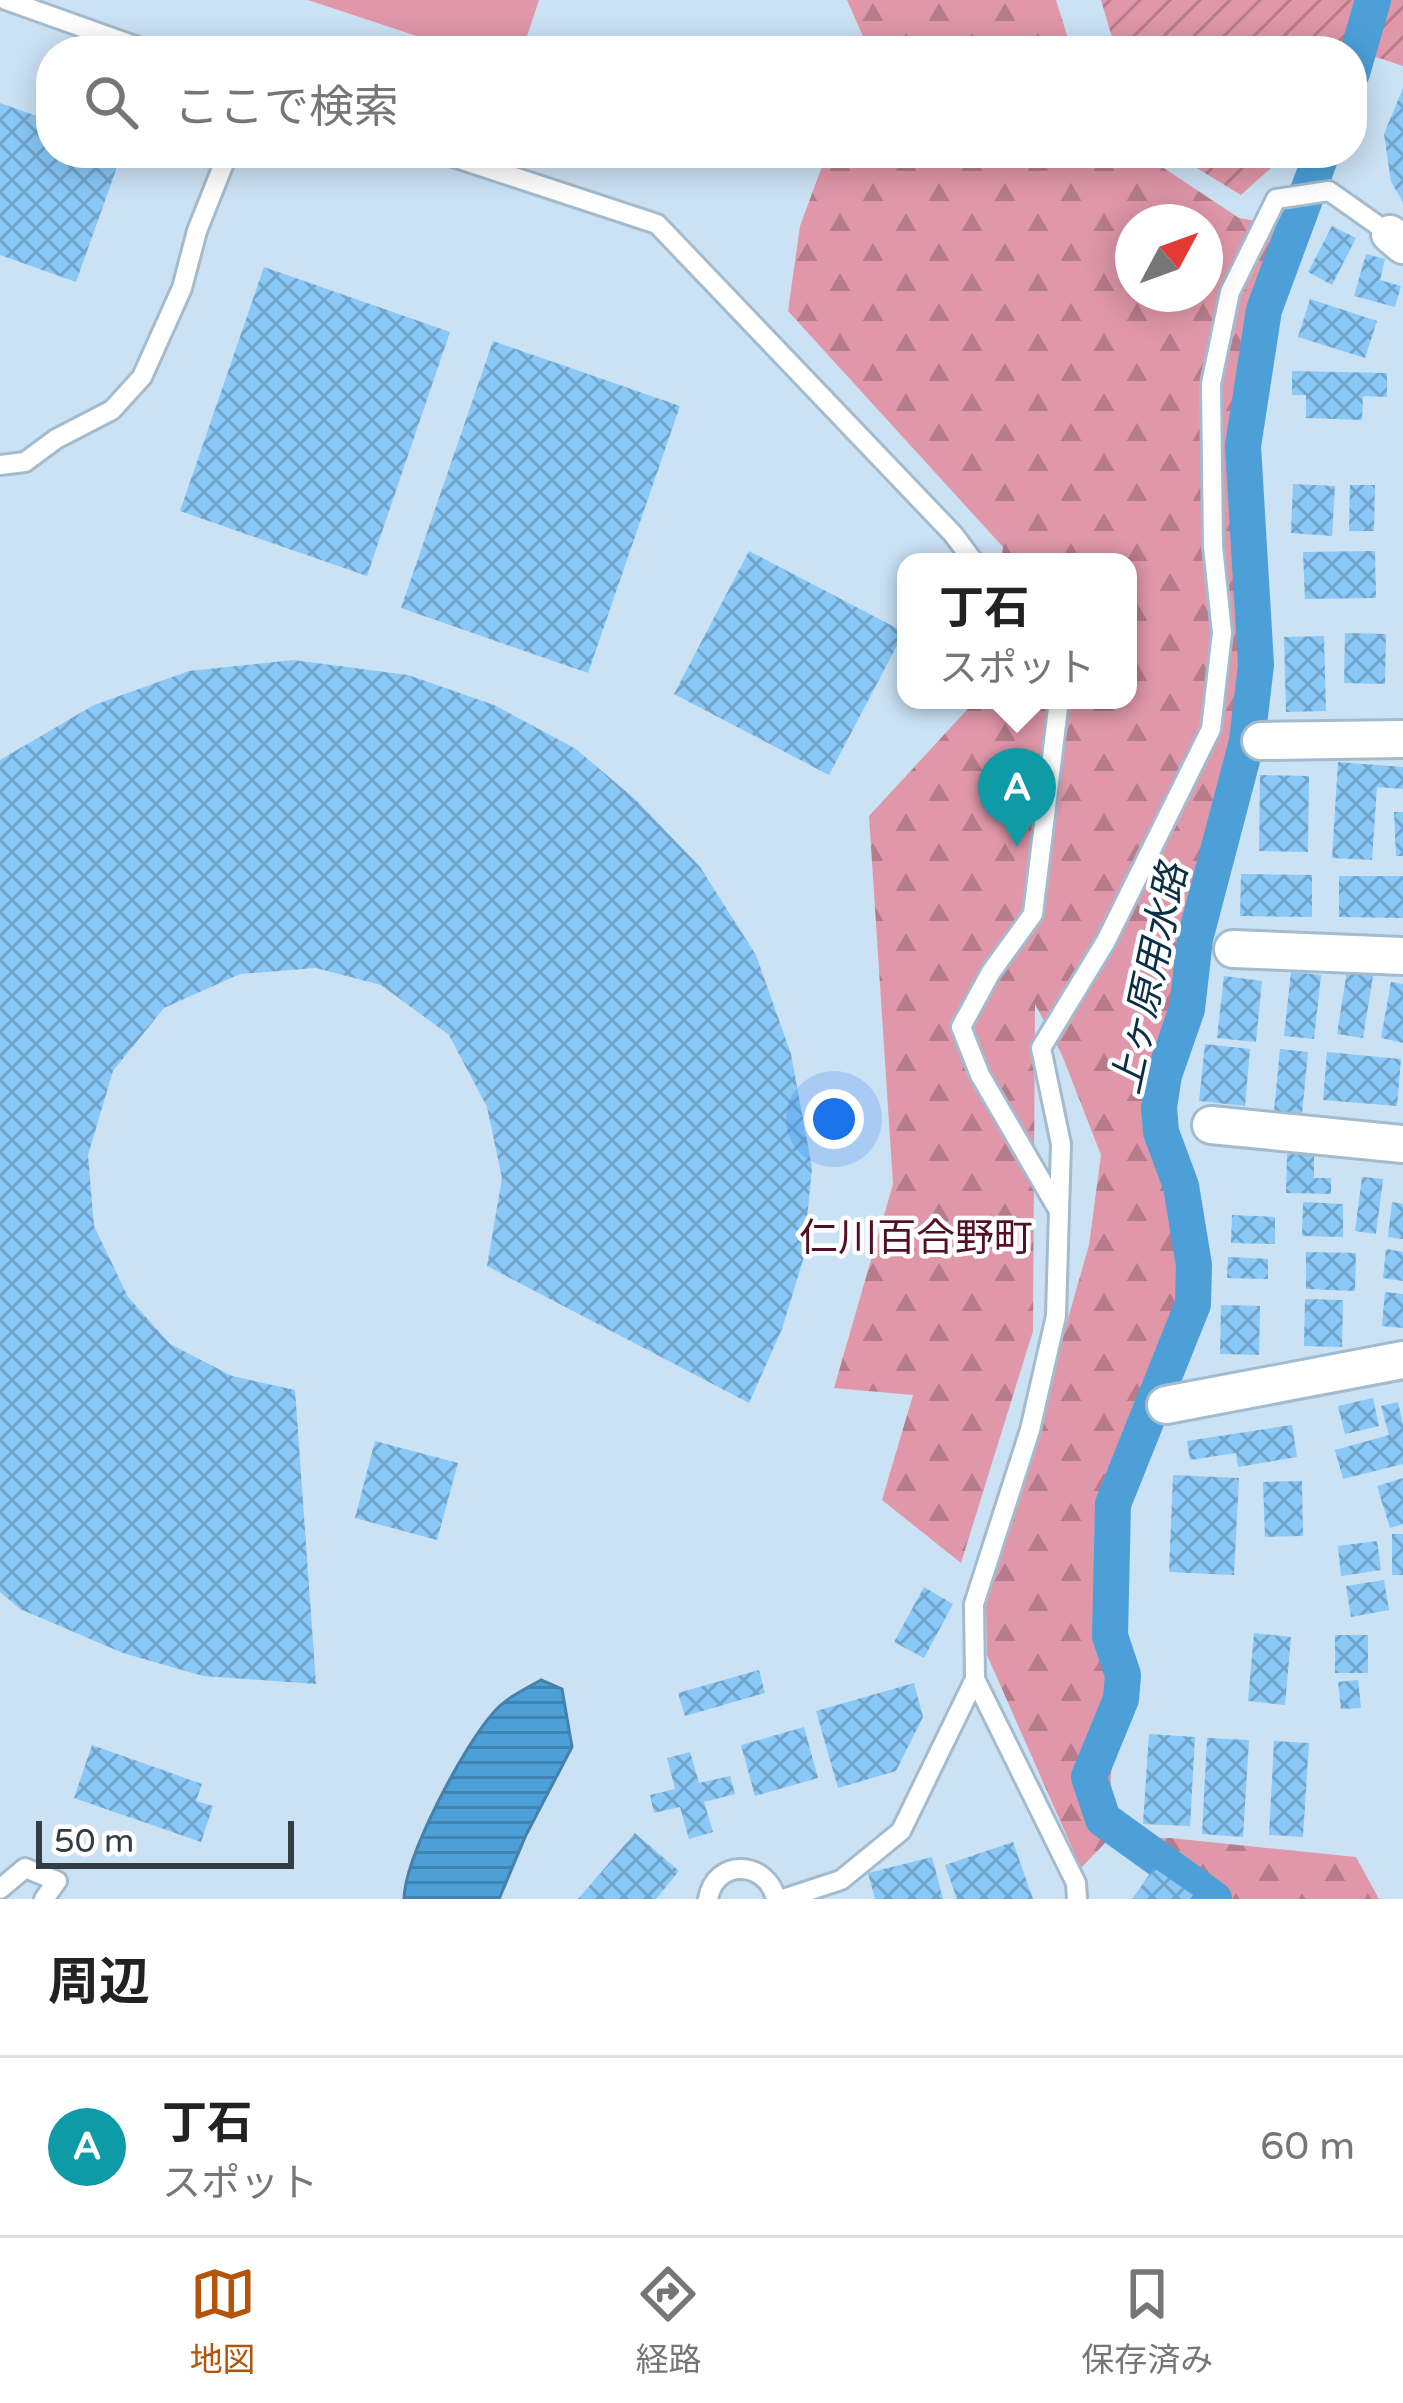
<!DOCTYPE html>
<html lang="ja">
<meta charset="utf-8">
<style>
:root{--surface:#fff;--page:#f6f6f6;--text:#222;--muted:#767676;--line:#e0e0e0;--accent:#b45309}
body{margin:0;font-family:"Varela Round","Noto Sans JP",sans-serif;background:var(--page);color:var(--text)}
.compass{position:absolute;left:1115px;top:204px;width:108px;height:108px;border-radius:50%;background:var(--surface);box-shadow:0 6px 30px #0003;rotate:49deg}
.scale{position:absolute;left:36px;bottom:30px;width:258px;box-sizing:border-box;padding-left:12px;border:6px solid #323c43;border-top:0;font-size:33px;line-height:42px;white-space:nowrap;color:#323c43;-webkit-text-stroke:9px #fff;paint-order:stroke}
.you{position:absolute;left:834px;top:1119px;width:42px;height:42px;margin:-30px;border:9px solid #fff;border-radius:50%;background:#1a73e8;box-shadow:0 0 0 18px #1a73e833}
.badge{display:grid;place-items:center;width:78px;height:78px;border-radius:50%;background:var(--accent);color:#fff;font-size:39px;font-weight:700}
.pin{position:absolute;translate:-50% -99px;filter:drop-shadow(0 3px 6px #0008)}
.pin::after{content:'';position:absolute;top:63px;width:42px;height:36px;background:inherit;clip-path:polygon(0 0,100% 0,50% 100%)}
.popup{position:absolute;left:897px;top:553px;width:240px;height:156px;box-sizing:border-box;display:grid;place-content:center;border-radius:24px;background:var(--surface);filter:drop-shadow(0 3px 9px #0005);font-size:39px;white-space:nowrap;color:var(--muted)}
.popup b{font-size:45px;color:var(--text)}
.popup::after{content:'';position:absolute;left:50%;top:100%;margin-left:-24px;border:24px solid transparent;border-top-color:var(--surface)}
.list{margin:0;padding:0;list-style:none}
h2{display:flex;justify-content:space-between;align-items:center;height:156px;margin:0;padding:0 48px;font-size:51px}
h2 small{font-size:39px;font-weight:400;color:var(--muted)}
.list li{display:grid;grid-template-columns:78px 1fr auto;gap:36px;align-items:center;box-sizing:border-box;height:180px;padding:0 48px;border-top:3px solid var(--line)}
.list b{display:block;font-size:45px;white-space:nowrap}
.list p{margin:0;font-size:39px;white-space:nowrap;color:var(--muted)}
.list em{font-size:39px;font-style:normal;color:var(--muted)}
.icon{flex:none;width:66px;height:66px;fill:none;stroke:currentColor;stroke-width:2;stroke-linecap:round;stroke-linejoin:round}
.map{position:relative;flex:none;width:1403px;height:1899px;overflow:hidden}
.search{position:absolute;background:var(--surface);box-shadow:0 6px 30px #0003;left:36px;right:36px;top:36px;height:132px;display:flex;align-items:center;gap:30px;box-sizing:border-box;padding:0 42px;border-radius:48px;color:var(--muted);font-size:45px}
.sheet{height:336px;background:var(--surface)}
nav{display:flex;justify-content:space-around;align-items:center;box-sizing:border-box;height:168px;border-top:3px solid var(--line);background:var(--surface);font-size:33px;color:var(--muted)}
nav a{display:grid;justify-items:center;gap:6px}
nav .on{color:var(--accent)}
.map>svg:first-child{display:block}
</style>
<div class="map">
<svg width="1403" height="1899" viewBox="0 0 1403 1899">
<defs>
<pattern id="forest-firs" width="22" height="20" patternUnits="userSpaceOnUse" patternTransform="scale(3)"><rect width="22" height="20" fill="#e097a9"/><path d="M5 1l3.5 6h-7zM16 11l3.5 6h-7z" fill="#b67c8b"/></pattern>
<pattern id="garden-furrows" width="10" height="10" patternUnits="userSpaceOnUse" patternTransform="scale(3)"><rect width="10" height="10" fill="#e097a9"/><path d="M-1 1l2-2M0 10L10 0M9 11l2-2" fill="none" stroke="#b67c8b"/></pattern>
<pattern id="water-rules" width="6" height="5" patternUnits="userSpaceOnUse" patternTransform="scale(3)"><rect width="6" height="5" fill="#4d9fd8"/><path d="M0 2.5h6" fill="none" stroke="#4183b1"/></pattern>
<pattern id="building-cross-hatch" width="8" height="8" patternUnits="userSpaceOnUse" patternTransform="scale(3)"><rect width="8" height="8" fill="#89c8f7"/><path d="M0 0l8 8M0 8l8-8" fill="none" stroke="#71a4ca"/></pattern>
</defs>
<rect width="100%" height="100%" fill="#cbe2f5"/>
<g fill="url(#forest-firs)" fill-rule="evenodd">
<polygon points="847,0 1056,0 1072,51 863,51 866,43"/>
<path d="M827 153H1141L1239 218 1292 227 1278 263 1252 433 1259 666 1181 991 1155 1142 1190 1282 1108 1469 1116 1700 1107 1839 1170 1838 1356 1857 1379 1899H1200L1107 1841 1081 1868 987 1655 986 1606 1089 1245 1101 1155 1062 1055 1035 1004 1033 1331 961 1563 882 1500 913 1395 834 1388 893 1184 869 816 976 700H1128V562H1001L1003 547 788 311 800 226ZM1133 222H1205V294H1133Z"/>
</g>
<polygon fill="#e097a9" points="308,0 539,0 522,51 462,51"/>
<g fill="url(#garden-furrows)">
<polygon points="1101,0 1403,0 1403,66 1355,50 1352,55 1352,51 1116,51"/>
<polygon points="1172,153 1287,153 1241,195"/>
</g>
<path fill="url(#water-rules)" stroke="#4581ab" stroke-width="3" d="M541 1680 562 1689 572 1747 526 1835 499 1899H404C405 1856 464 1745 494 1712 506 1698 525 1689 541 1680Z"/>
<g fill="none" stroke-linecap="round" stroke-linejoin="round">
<g stroke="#4d9fd8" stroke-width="36">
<polyline points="1352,73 1373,0"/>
<polyline points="1214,1899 1103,1819 1089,1777 1121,1699 1123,1675 1110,1636 1113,1504 1193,1304 1194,1265 1181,1186 1161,1132 1159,1107 1164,1075 1187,1009 1195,939 1247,741 1256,665 1243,446 1264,310 1322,153"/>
</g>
</g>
<g fill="url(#building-cross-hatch)">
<polygon points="1403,88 1403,202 1391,182 1384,134"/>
<polygon points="0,103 51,121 51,153 122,153 76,282 0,255"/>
<polygon points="1332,226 1356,238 1332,285 1308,272"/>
<polygon points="1366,254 1385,259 1380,280 1401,286 1395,307 1354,296"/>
<polygon points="264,267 450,332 367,576 180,511"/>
<polygon points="1310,299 1377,321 1365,358 1298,337"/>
<polygon points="493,341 680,406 588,673 401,608"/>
<polygon points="1292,371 1387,373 1387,397 1363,396 1362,420 1306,418 1306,395 1292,395"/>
<polygon points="1293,484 1335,486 1332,536 1291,533"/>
<polygon points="1350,485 1375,485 1374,531 1349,531"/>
<polygon points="749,551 904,632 829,775 674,694"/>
<polygon points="1375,551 1376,598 1305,599 1303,552"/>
<polygon points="1345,633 1386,634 1385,684 1344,683"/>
<polygon points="1324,636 1326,711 1286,712 1284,637"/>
<polygon points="293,660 408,675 494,705 576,749 636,800 700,867 756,955 791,1054 812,1168 803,1260 782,1329 749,1403 487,1266 502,1178 487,1107 449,1035 381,985 316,968 240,974 164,1008 113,1071 88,1155 94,1226 128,1297 170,1344 232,1376 295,1390 316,1684 203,1676 123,1653 20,1609 0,1592 0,760 94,705 189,671"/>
<polygon points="1338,762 1403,767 1403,789 1377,787 1372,860 1332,858"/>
<polygon points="1260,775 1309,776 1308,852 1259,851"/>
<polygon points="1394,812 1403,812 1403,856 1396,856"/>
<polygon points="1241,874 1312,875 1312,917 1240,916"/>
<polygon points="1339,876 1403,876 1403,918 1339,917"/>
<polygon points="1347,971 1373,976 1363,1038 1337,1034"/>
<polygon points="1291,972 1321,975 1314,1039 1284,1036"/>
<polygon points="1224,976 1262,981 1256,1042 1217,1038"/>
<polygon points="1391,982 1403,984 1403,1043 1381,1038"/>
<polygon points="1205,1044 1250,1049 1245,1106 1199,1101"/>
<polygon points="1280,1049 1308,1052 1302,1114 1274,1111"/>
<polygon points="1327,1052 1401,1059 1397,1106 1323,1100"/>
<polygon points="1287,1154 1314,1155 1314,1178 1331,1178 1331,1194 1286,1193"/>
<polygon points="1362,1177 1383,1179 1376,1234 1355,1231"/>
<polygon points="1303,1202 1343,1204 1343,1237 1302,1236"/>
<polygon points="1392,1202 1403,1204 1403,1239 1388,1237"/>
<polygon points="1232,1215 1275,1217 1275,1244 1231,1243"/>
<polygon points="1386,1249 1403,1252 1403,1281 1383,1278"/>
<polygon points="1306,1252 1356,1253 1355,1291 1306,1289"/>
<polygon points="1228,1257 1268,1259 1268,1279 1227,1278"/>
<polygon points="1385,1292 1403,1294 1403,1328 1382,1326"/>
<polygon points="1305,1299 1343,1300 1342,1347 1304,1346"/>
<polygon points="1221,1305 1260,1306 1259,1355 1220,1354"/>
<polygon points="1373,1398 1379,1426 1345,1434 1338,1406"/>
<polygon points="1398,1402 1403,1424 1403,1464 1343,1479 1335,1450 1389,1435 1381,1406"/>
<polygon points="1292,1425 1297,1457 1238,1467 1236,1453 1190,1460 1187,1441"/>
<polygon points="375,1441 458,1463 437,1540 355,1518"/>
<polygon points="1173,1475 1239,1478 1234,1575 1169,1572"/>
<polygon points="1403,1478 1403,1524 1390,1528 1377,1486"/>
<polygon points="1302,1481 1303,1536 1265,1537 1263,1482"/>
<rect x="1392" y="1534" width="11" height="41"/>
<polygon points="1377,1541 1381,1570 1341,1576 1338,1546"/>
<polygon points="1384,1580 1389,1610 1351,1617 1346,1586"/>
<polygon points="924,1587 953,1604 924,1658 894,1642"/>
<polygon points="1254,1633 1291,1637 1285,1705 1248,1701"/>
<rect x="1335" y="1635" width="33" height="38"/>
<polygon points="759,1670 765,1693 685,1716 678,1693"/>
<polygon points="1358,1680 1361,1708 1341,1709 1338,1682"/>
<polygon points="914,1683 923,1717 896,1771 838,1788 816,1711"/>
<polygon points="804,1727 818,1778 755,1796 741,1745"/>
<polygon points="1149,1734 1195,1737 1190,1826 1143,1824"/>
<polygon points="1207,1738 1249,1740 1243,1837 1202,1834"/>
<polygon points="1274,1741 1309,1743 1303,1837 1269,1835"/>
<polygon points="92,1745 202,1784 196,1801 213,1806 201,1842 74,1798"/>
<polygon points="690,1752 699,1783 730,1776 735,1794 704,1802 713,1832 689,1839 680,1807 654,1813 650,1795 675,1789 667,1758"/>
<polygon points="635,1833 679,1871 656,1899 578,1899"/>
<polygon points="1013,1842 1033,1899 957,1899 945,1865"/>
<polygon points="932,1857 943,1899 875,1899 868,1873"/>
<polygon points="1154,1868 1193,1895 1190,1899 1132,1899"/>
</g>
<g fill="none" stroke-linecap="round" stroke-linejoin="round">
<defs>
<g id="service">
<polyline points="6,0 149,51"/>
<polyline points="441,153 657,224 953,534 974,562"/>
<polyline points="0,465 25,462 56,439 112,410 142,377 182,288 197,231 228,153"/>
<polyline points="1059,700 1033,914 991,972 961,1027 980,1075 1059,1211 1056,1316 1030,1430 974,1604 975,1679 1076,1883 1077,1899"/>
<polyline points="1059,1211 1061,1144 1041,1048 1106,941 1211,729 1222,633 1213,546 1211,384 1230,292 1276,199 1329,191 1390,234"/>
<polyline points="0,1889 25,1868 57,1881 44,1899"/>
<path d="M708 1899C715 1858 767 1860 776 1899"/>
<polyline points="783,1899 841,1880 901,1831 975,1679"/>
</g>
<g id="minor">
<polyline points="1390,234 1403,245"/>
<polyline points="1261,741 1403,739"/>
<polyline points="1233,949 1403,956"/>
<polyline points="1211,1125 1403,1144"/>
<polyline points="1166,1405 1403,1360"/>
</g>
</defs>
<use href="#service" stroke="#a4bbcd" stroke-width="24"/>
<use href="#minor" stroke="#a4bbcd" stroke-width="42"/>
<use href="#service" stroke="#fff" stroke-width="18"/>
<use href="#minor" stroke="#fff" stroke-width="36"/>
</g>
<g text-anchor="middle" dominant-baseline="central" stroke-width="9" stroke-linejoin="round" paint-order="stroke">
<g font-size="39" font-style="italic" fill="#0a2e46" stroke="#fff">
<text transform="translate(1150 979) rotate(-78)">上ヶ原用水路</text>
</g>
<g font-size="39" fill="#520f28" stroke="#fff">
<text x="916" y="1238">仁川百合野町</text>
</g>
</g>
</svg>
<svg class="compass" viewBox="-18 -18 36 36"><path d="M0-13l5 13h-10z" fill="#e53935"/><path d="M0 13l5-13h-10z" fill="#767676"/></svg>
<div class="scale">50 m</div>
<div class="you"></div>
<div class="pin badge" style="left:1017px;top:847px;background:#0f9aa8">A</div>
<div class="popup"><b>丁石</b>スポット</div>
<div class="search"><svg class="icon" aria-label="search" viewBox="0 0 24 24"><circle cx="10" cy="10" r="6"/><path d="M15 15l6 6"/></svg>ここで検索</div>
</div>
<section class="sheet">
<h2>周辺<small></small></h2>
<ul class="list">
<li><span class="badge" style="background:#0f9aa8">A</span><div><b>丁石</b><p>スポット</p></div><em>60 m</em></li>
</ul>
</section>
<nav>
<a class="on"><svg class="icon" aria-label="map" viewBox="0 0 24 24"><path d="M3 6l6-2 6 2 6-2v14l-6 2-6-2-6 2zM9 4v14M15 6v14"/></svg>地図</a>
<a><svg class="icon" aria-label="directions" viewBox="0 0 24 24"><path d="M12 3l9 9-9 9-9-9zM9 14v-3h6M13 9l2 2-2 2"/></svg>経路</a>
<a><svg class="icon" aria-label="saved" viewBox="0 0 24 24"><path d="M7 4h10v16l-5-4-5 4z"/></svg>保存済み</a>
</nav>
